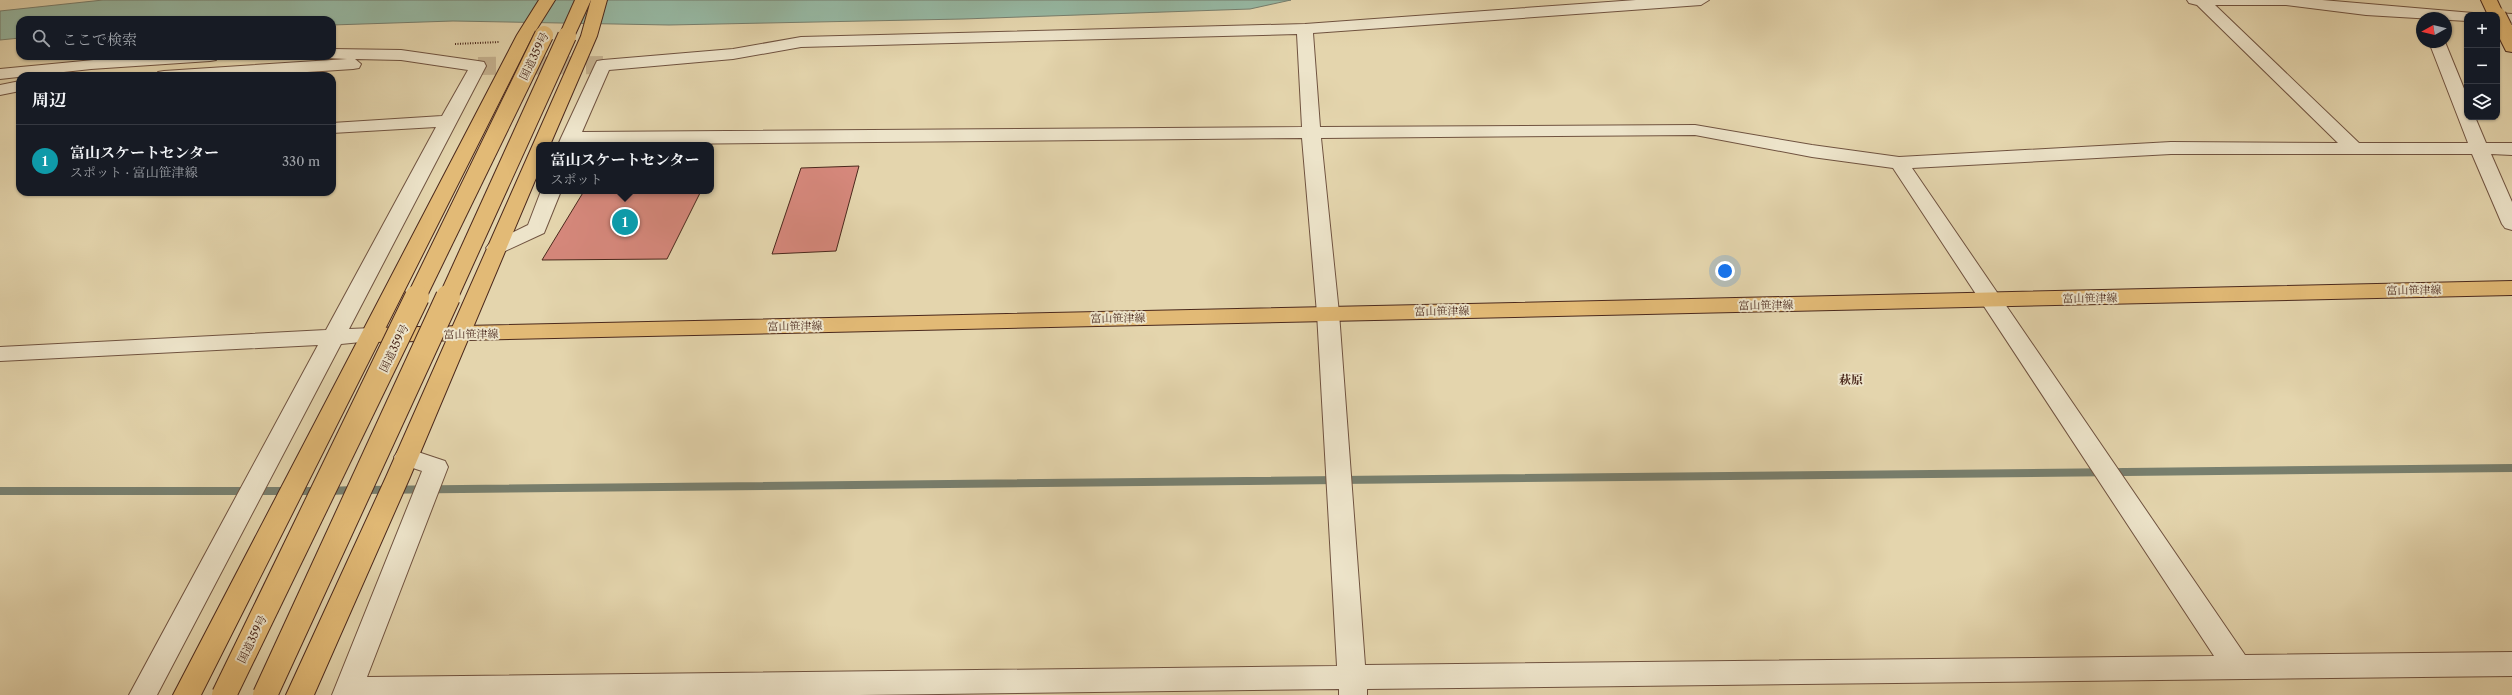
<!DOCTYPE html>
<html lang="ja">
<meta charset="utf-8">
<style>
:root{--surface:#171b24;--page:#20242c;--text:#f1f3f6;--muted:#9ea1a6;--line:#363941;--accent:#8c9099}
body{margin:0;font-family:"Libre Caslon Text","Noto Serif JP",serif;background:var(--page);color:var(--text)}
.controls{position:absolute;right:12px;top:12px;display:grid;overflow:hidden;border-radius:8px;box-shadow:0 1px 3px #0004}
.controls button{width:36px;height:36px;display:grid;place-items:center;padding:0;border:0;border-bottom:1px solid var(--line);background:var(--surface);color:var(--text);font:20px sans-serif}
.compass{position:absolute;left:2416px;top:12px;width:36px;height:36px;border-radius:50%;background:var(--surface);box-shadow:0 1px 3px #0004;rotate:262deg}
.you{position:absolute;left:1725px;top:271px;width:14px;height:14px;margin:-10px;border:3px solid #fff;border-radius:50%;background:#1a73e8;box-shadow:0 0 0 6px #1a73e833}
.badge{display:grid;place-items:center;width:26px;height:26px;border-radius:50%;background:var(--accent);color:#fff;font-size:13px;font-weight:700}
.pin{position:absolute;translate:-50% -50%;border:2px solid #fff;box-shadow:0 1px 4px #0006}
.popup{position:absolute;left:536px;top:142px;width:178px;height:52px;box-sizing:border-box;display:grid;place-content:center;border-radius:8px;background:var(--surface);filter:drop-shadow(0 1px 3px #0005);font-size:13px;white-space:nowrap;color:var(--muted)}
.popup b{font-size:15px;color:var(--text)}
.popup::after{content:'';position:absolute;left:50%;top:100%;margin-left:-8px;border:8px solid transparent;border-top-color:var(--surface)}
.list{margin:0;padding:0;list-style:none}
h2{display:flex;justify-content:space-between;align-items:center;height:52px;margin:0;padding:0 16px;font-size:17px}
h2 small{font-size:13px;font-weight:400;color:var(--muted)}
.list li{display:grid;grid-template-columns:26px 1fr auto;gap:12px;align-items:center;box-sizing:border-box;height:72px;padding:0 16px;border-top:1px solid var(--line)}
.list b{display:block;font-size:15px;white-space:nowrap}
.list p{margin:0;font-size:13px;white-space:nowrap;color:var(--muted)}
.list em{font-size:13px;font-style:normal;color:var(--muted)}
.icon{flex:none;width:22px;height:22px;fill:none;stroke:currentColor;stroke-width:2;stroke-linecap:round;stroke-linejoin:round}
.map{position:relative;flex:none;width:2512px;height:695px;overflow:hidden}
.search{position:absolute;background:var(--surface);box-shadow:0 1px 3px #0004;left:16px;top:16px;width:320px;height:44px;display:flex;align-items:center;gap:10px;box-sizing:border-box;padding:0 14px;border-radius:12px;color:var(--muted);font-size:15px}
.panel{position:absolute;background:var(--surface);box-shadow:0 1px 3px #0004;left:16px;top:72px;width:320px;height:124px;border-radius:12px}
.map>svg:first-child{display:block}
</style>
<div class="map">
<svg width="2512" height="695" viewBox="0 0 2512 695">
<rect width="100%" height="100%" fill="#e4d5ad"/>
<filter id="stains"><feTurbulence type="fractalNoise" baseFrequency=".005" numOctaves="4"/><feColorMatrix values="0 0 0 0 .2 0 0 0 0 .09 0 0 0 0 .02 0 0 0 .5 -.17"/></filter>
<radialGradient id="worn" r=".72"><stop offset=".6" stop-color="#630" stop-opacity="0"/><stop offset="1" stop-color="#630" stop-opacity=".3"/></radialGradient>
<polygon fill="#97b9a4" stroke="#787f6e" points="103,0 1291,0 1250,9 963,19 669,25 453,21 332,25 332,20 20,20 20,38 0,40 0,11"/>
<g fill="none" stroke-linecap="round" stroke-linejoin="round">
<g stroke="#787f6e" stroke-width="8">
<polyline points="364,490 2512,468"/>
<polyline points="0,491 318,491"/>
<polyline points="328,491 354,490"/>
</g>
</g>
<g fill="#d6887c" stroke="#4a281c">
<polygon points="859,166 836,251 772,254 801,168"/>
<polygon points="584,191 701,191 667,259 542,260"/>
</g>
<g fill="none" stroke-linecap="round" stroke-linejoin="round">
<polyline stroke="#c5b290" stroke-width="18" stroke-dasharray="18 9" stroke-linecap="butt" points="478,66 603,65"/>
<defs>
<g id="minor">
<path d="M1636 0H1709L1701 5 1313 33 1320 127 1695 125 1812 145 1899 157 2171 142 2338 143 2197 5 2189 3 2187 0H2322L2473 13 2474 15H2467V21L2366 15 2286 5H2215L2359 143H2468L2429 42H2445L2467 96V117H2475L2486 143H2512V155L2491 154 2512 202V230L2505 228 2502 224 2472 154H2171L1912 168 2245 655 2512 652V676L1367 689V695H1339V689L859 695H332L422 471 398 463 394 457 398 451 406 448 445 461 448 467 367 677 1337 666 1317 313 1302 138 558 145 561 138 595 65 597 61 603 60 733 49 801 37 1305 24ZM1297 34 1302 127 582 132 609 70 733 59 801 47ZM1695 135 1812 157 1893 168 2214 656 1365 665 1339 313 1321 138Z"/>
<polygon points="2497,13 2512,14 2512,24 2497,23 2497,15 2491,15"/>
<polygon points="332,49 401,50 478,61 484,62 486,66 349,329 373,328 381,330 384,335 381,340 341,344 157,695 129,695 318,345 0,361 0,347 326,330 436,127 332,133 332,123 442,116 468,70 401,60 355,59 361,64 359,68 353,69 245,76 155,76 158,72 164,71 347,59 326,58 325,56 332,56"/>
<polygon points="135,56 218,56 216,60 210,61 91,69 0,79 0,69"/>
<polygon points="20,81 20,91 0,95 0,85"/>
<polygon points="541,191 561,191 544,233 503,252 496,254 489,252 486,248 489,244 528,225"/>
</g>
<polygon id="major" points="2512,281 2512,295 373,342 365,340 362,335 365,330 373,328"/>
<g id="highway">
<polygon points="539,0 555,0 533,35 201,695 173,695 517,35"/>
<polygon points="575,0 591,0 573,39 561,39 559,36"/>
<polygon points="591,0 607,0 597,36 550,145 539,145 539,171 410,477 314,695 286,695 386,477 581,36"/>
<polygon points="2481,0 2497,0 2504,15 2502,18 2497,20 2497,15 2488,15"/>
<polygon points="2503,23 2509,25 2512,30 2512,52 2506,51 2497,33 2497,25"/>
</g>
</defs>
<use href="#minor" stroke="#705340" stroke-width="2"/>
<use href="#major" stroke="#4a281c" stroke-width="2"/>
<use href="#highway" stroke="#4a281c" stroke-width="2"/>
<polyline stroke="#4a281c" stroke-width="2" stroke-dasharray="1 1.5" stroke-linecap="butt" points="455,44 500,42"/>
<use href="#minor" fill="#ede4ca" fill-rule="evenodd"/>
<use href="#major" fill="#e2ba76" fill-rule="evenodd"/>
<use href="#highway" fill="#e2ba76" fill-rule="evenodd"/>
<defs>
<g id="highway-bridge-far1">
<polyline points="2497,16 2503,28"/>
<polyline points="416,298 544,35"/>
<polyline points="448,298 567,36"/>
</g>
<g id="highway-bridge">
<polyline points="224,695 417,297"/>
<polyline points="265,695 448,297"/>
</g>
</defs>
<use href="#highway-bridge-far1" stroke="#4a281c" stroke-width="20" stroke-linecap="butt"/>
<use href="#highway-bridge" stroke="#4a281c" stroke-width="26" stroke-linecap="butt"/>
<use href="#highway-bridge-far1" stroke="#e2ba76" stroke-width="18"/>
<use href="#highway-bridge" stroke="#e2ba76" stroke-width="24"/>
</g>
<g text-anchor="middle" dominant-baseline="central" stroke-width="4" stroke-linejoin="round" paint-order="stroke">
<g font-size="11" fill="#4a281c" stroke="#ede4ca">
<text transform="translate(534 56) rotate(-64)">国道359号</text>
<text transform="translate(2414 290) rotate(-1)">富山笹津線</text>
<text transform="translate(2090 298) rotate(-1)">富山笹津線</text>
<text transform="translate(1766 305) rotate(-1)">富山笹津線</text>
<text transform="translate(1442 311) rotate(-1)">富山笹津線</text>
<text transform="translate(1118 318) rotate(-1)">富山笹津線</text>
<text transform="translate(795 326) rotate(-1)">富山笹津線</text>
<text transform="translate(471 334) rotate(-1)">富山笹津線</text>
<text transform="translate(394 348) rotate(-64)">国道359号</text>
<text transform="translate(252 639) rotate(-64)">国道359号</text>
</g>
<g font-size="12" font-weight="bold" fill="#4a281c" stroke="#ede4ca">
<text x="1851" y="379">萩原</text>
</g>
</g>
<rect width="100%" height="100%" filter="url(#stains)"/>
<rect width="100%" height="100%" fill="url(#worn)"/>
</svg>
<div class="controls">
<button>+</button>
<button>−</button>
<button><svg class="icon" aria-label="layers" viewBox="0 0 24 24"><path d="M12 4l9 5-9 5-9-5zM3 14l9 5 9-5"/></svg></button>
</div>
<svg class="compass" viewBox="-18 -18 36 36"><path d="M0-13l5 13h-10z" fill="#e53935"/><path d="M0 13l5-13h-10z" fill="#9ea1a6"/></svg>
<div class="you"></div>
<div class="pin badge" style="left:625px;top:222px;background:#0f9aa8">1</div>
<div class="popup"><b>富山スケートセンター</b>スポット</div>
<div class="search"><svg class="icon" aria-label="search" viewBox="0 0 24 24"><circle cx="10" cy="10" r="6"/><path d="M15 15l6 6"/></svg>ここで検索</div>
<section class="panel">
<h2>周辺<small></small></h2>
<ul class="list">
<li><span class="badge" style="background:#0f9aa8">1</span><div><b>富山スケートセンター</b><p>スポット · 富山笹津線</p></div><em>330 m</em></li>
</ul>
</section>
</div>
